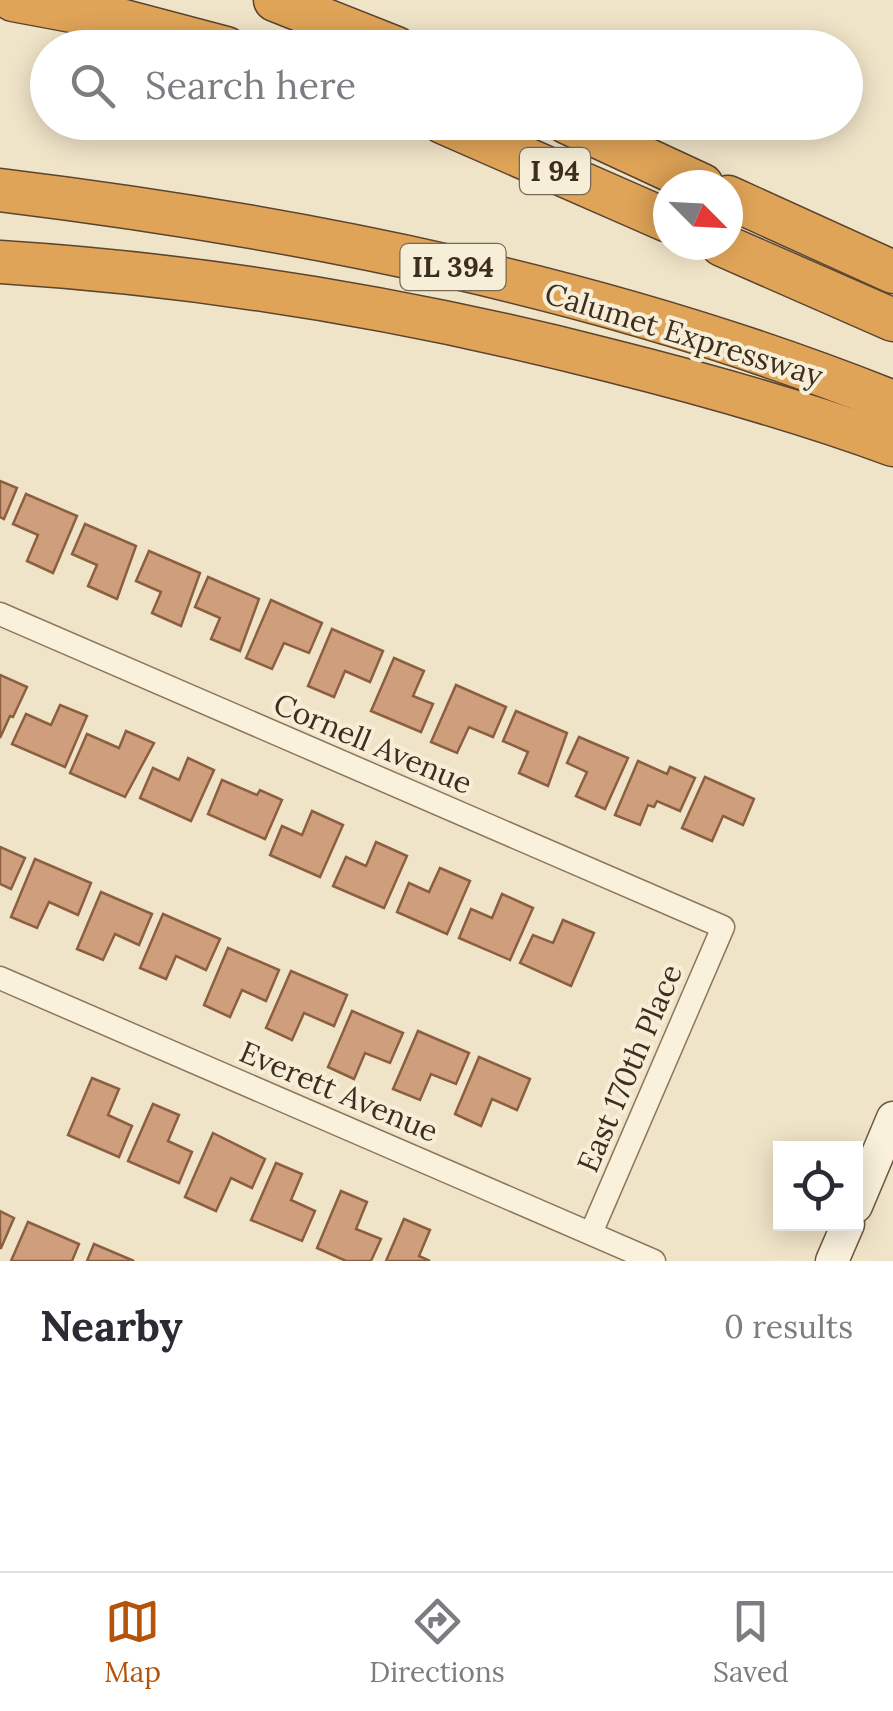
<!DOCTYPE html>
<style>
:root{--surface:#fff;--page:#f7f7f7;--text:#2b2b33;--muted:#7c7c81;--line:#e1e1e2;--accent:#b45309}
body{margin:0;font-family:Lora,serif;background:var(--page);color:var(--text)}
.controls{position:absolute;right:30px;bottom:30px;display:grid;overflow:hidden;border-radius:0px;box-shadow:0 5px 25px #0003}
.controls button{width:90px;height:90px;display:grid;place-items:center;padding:0;border:0;border-bottom:2px solid var(--line);background:var(--surface);color:var(--text);font:50px sans-serif}
.compass{position:absolute;left:653px;top:170px;width:90px;height:90px;border-radius:50%;background:var(--surface);box-shadow:0 5px 25px #0003;rotate:114deg}
.list{margin:0;padding:0;list-style:none}
h2{display:flex;justify-content:space-between;align-items:center;height:130px;margin:0;padding:0 40px;font-size:42px}
h2 small{font-size:32px;font-weight:400;color:var(--muted)}
.icon{flex:none;width:55px;height:55px;fill:none;stroke:currentColor;stroke-width:2;stroke-linecap:round;stroke-linejoin:round}
.map{position:relative;flex:none;width:893px;height:1261px;overflow:hidden}
.search{position:absolute;background:var(--surface);box-shadow:0 5px 25px #0003;left:30px;right:30px;top:30px;height:110px;display:flex;align-items:center;gap:25px;box-sizing:border-box;padding:0 35px;border-radius:55px;color:var(--muted);font-size:38px}
.sheet{height:310px;background:var(--surface)}
nav{display:flex;justify-content:space-around;align-items:center;box-sizing:border-box;height:140px;border-top:2px solid var(--line);background:var(--surface);font-size:28px;color:var(--muted)}
nav a{display:grid;justify-items:center;gap:5px}
nav .on{color:var(--accent)}
.map>svg:first-child{display:block}
</style>
<div class="map">
<svg width="893" height="1261" viewBox="0 0 893 1261">
<rect width="100%" height="100%" fill="#f0e4c8"/>
<g fill="#cf9f7d" stroke="#8d5f41" stroke-width="2.5">
<polygon points="0,481 17,488 4,519 0,517"/>
<polygon points="26,494 77,516 53,573 27,561 38,535 13,524"/>
<polygon points="85,524 136,546 117,599 88,586 97,565 72,554"/>
<polygon points="149,551 200,573 181,626 152,613 161,592 136,581"/>
<polygon points="208,577 259,599 240,651 211,639 220,618 195,607"/>
<polygon points="271,600 322,623 309,653 284,643 272,669 246,658"/>
<polygon points="332,629 383,651 370,682 345,671 334,697 308,686"/>
<polygon points="394,658 424,671 413,696 433,704 421,732 371,711"/>
<polygon points="0,675 27,687 13,717 10,716 0,738"/>
<polygon points="456,685 506,707 493,737 469,727 457,753 431,742"/>
<polygon points="60,705 87,716 65,767 12,744 26,714 51,725"/>
<polygon points="516,711 567,733 548,786 519,773 528,752 503,741"/>
<polygon points="126,731 154,743 125,797 70,773 87,734 119,748"/>
<polygon points="579,737 628,758 605,809 576,796 587,772 567,763"/>
<polygon points="188,758 214,770 191,821 140,798 153,768 179,780"/>
<polygon points="638,761 667,774 670,767 695,778 680,811 657,801 654,807 648,805 640,825 615,815"/>
<polygon points="705,777 754,799 743,825 723,816 712,841 682,828"/>
<polygon points="222,780 257,795 260,790 282,800 265,839 208,814"/>
<polygon points="312,811 343,825 320,877 270,855 282,826 302,835"/>
<polygon points="376,842 407,856 384,908 333,886 346,857 366,866"/>
<polygon points="0,847 25,858 11,889 0,884"/>
<polygon points="35,859 91,883 78,915 49,902 37,928 11,917"/>
<polygon points="440,868 470,881 447,934 397,912 409,883 429,892"/>
<polygon points="101,892 152,914 139,945 115,934 103,960 77,949"/>
<polygon points="502,894 533,908 510,960 459,938 471,909 492,918"/>
<polygon points="163,914 220,939 206,970 176,956 166,979 140,968"/>
<polygon points="563,920 594,933 571,986 520,963 533,935 553,943"/>
<polygon points="228,948 279,970 266,1001 242,990 230,1017 204,1005"/>
<polygon points="291,971 347,995 334,1026 304,1013 292,1040 266,1028"/>
<polygon points="352,1011 403,1033 390,1063 365,1053 354,1079 328,1067"/>
<polygon points="418,1031 469,1053 456,1084 431,1074 420,1100 393,1089"/>
<polygon points="479,1057 530,1079 517,1110 492,1099 481,1126 455,1114"/>
<polygon points="92,1078 119,1089 108,1115 132,1126 119,1157 68,1135"/>
<polygon points="153,1104 179,1115 168,1141 192,1152 179,1183 128,1161"/>
<polygon points="213,1133 265,1159 252,1188 231,1178 216,1211 185,1197"/>
<polygon points="276,1163 302,1174 291,1200 315,1211 302,1241 251,1220"/>
<polygon points="341,1191 367,1202 356,1229 381,1239 371,1261 346,1261 317,1248"/>
<polygon points="0,1211 14,1218 1,1248 0,1248"/>
<polygon points="404,1219 430,1230 419,1256 430,1261 386,1261"/>
<polygon points="28,1222 79,1244 72,1261 11,1261"/>
<polygon points="94,1244 134,1261 87,1261"/>
</g>
<g fill="none" stroke-linecap="round" stroke-linejoin="round">
<defs>
<g id="street">
<polyline points="0,614 723,927 591,1233"/>
<polyline points="0,978 654,1261"/>
</g>
<g id="secondary">
<polyline points="856,1206 893,1118"/>
<polyline points="832,1261 848,1224"/>
</g>
<g id="highway">
<polyline points="13,0 120,20 226,48"/>
<polyline points="275,0 396,48"/>
<polyline points="442,122 668,221"/>
<polyline points="566,122 702,185"/>
<path d="M0 190C303 227 608 288 893 402"/>
<polyline points="728,197 893,272"/>
<polyline points="722,245 893,320"/>
<path d="M0 262C206 275 409 309 608 360 704 384 801 411 893 445"/>
</g>
</defs>
<use href="#street" stroke="#8d765c" stroke-width="25"/>
<use href="#secondary" stroke="#6f573f" stroke-width="35"/>
<use href="#highway" stroke="#5b4430" stroke-width="45"/>
<use href="#street" stroke="#faf1dc" stroke-width="22"/>
<use href="#secondary" stroke="#faf1dc" stroke-width="32"/>
<use href="#highway" stroke="#e0a458" stroke-width="42"/>
</g>
<g text-anchor="middle" dominant-baseline="central" stroke-width="8" stroke-linejoin="round" paint-order="stroke">
<g fill="#f7eed8" stroke="#756857" stroke-width="2.5">
<rect x="520" y="148" width="70" height="46" rx="8"/>
<rect x="400.5" y="244" width="105" height="46" rx="8"/>
</g>
<g font-size="28" font-weight="bold" fill="#3d2e20">
<text x="555" y="171">I 94</text>
<text x="453" y="267">IL 394</text>
</g>
<g font-size="30" fill="#3d2e20" stroke="#f7eed8">
<text transform="translate(684 334) rotate(17)">Calumet Expressway</text>
<text transform="translate(373 743) rotate(23)">Cornell Avenue</text>
<text transform="translate(629 1068) rotate(-67)">East 170th Place</text>
<text transform="translate(339 1091) rotate(23)">Everett Avenue</text>
</g>
</g>
</svg>
<div class="controls">
<button><svg class="icon" aria-label="locate" viewBox="0 0 24 24"><circle cx="12" cy="12" r="6"/><path d="M12 2v4M12 18v4M2 12h4M18 12h4"/></svg></button>
</div>
<svg class="compass" viewBox="-18 -18 36 36"><path d="M0-13l5 13h-10z" fill="#e53935"/><path d="M0 13l5-13h-10z" fill="#7c7c81"/></svg>
<div class="search"><svg class="icon" aria-label="search" viewBox="0 0 24 24"><circle cx="10" cy="10" r="6"/><path d="M15 15l6 6"/></svg>Search here</div>
</div>
<section class="sheet">
<h2>Nearby<small>0 results</small></h2>
<ul class="list">
</ul>
</section>
<nav>
<a class="on"><svg class="icon" aria-label="map" viewBox="0 0 24 24"><path d="M3 6l6-2 6 2 6-2v14l-6 2-6-2-6 2zM9 4v14M15 6v14"/></svg>Map</a>
<a><svg class="icon" aria-label="directions" viewBox="0 0 24 24"><path d="M12 3l9 9-9 9-9-9zM9 14v-3h6M13 9l2 2-2 2"/></svg>Directions</a>
<a><svg class="icon" aria-label="saved" viewBox="0 0 24 24"><path d="M7 4h10v16l-5-4-5 4z"/></svg>Saved</a>
</nav>
